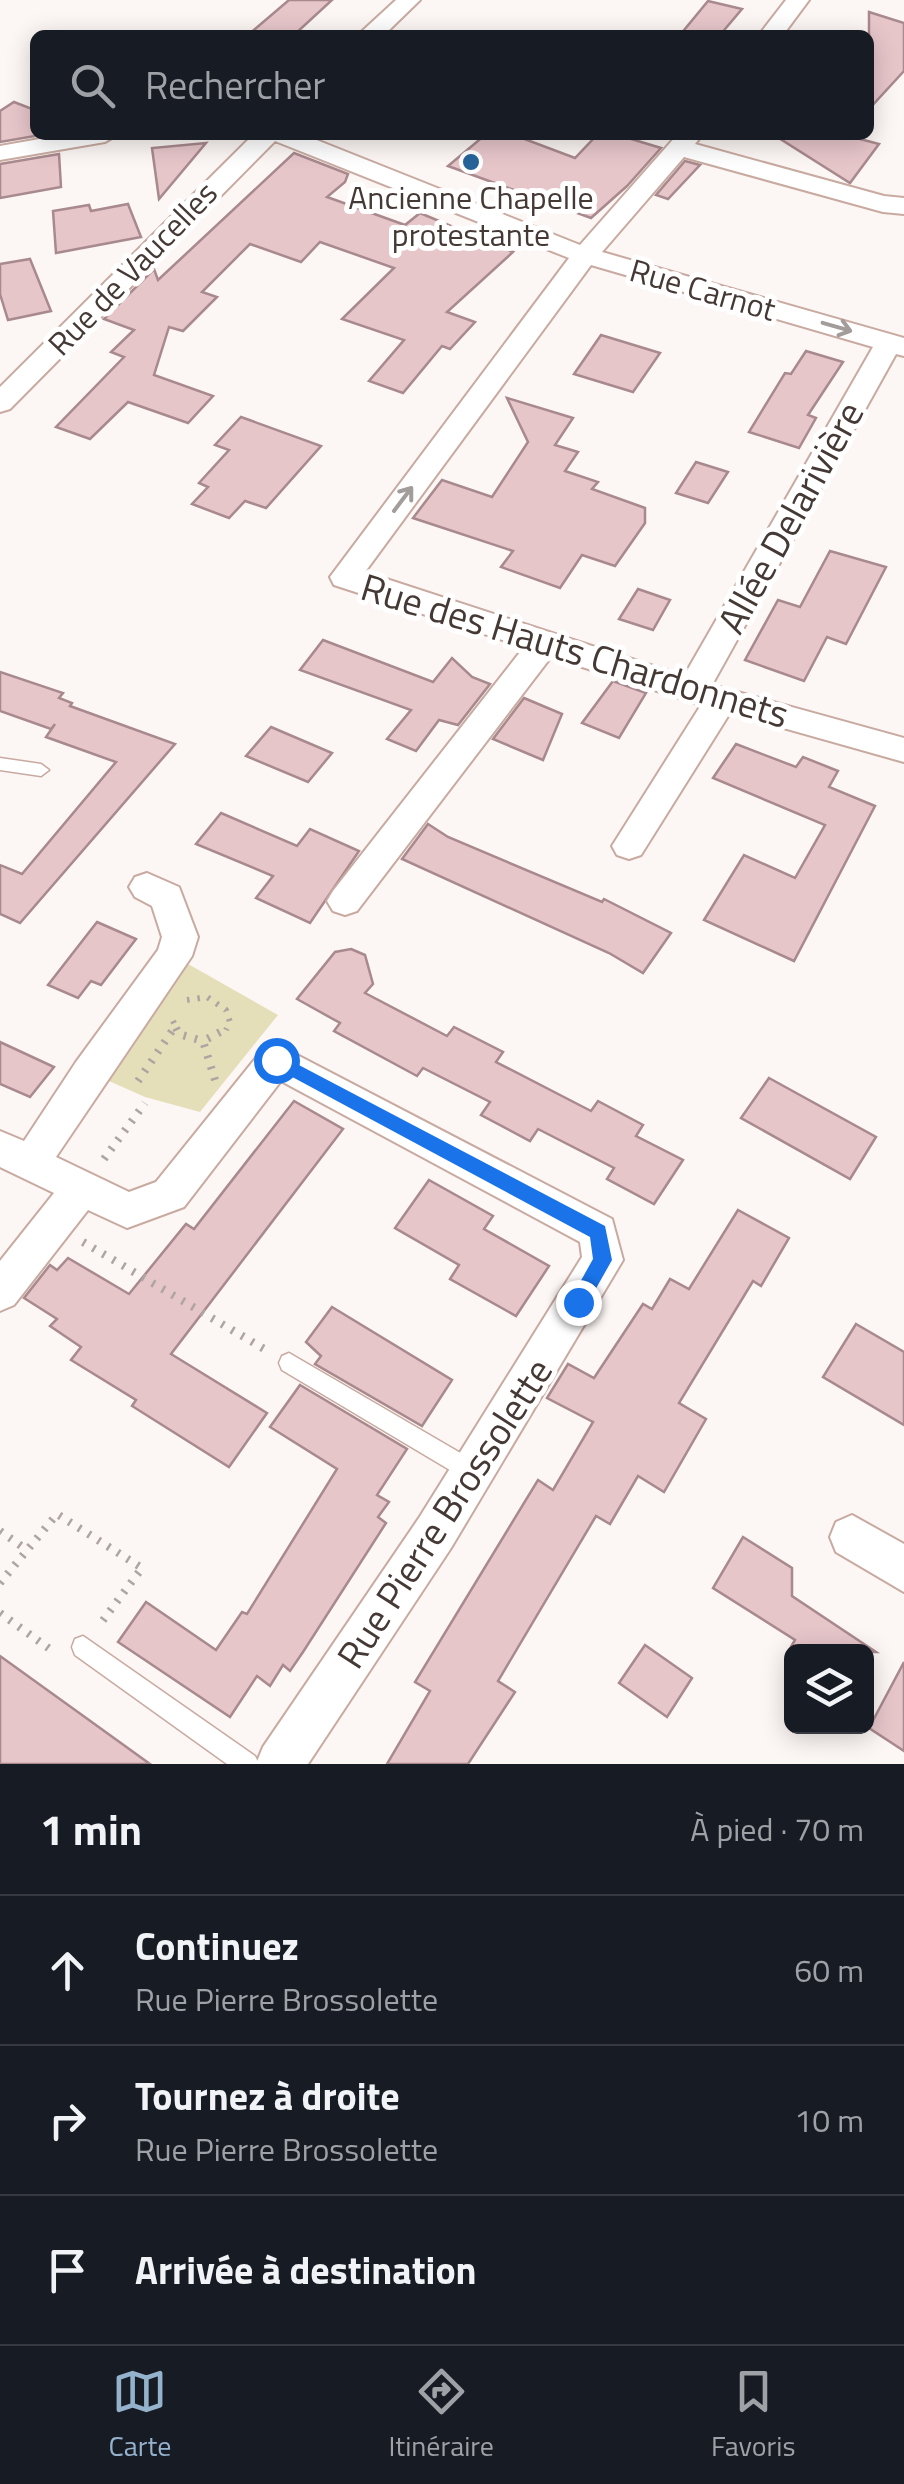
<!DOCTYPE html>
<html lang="fr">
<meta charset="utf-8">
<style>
:root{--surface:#171b24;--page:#20242c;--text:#f1f3f6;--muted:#9ea1a6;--line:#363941;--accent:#95b2cd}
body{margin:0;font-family:"Titillium Web",sans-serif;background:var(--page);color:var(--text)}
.controls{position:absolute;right:30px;bottom:30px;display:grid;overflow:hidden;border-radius:15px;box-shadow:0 5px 25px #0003}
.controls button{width:90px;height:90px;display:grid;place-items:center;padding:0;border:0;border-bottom:2px solid var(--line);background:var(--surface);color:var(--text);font:50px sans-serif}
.stop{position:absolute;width:30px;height:30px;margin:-22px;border:8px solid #1a73e8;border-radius:50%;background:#fff}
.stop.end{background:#1a73e8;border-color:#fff;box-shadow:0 2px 10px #0008}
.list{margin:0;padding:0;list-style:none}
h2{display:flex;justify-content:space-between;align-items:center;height:130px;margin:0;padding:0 40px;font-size:42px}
h2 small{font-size:32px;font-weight:400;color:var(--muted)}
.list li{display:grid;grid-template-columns:65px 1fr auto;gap:30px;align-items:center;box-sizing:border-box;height:150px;padding:0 40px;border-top:2px solid var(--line)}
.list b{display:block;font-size:38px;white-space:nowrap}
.list p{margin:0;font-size:32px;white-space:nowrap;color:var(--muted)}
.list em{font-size:32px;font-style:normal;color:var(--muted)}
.icon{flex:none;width:55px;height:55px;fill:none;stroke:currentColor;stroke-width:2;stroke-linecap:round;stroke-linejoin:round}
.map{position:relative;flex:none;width:904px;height:1764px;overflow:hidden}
.search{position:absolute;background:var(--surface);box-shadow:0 5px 25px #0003;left:30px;right:30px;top:30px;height:110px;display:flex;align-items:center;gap:25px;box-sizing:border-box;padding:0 35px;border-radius:15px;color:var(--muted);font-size:38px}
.sheet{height:580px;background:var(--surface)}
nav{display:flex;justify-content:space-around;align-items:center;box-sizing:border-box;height:140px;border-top:2px solid var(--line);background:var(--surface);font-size:28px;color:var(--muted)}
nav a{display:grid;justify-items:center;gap:5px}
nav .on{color:var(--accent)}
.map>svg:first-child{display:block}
</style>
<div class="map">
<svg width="904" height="1764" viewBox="0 0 904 1764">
<rect width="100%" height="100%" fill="#fcf6f4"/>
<polygon fill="#e5dfb9" points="174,956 278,1015 200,1112 145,1097 100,1077"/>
<g fill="#e7c6ca" stroke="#a8898d" stroke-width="2.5">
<polygon points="289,0 332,0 294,35 248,35"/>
<polygon points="708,1 742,9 720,35 680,35"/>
<polygon points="869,12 904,23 904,71 869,109"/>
<polygon points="14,102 35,110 35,136 0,142 0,111"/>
<polygon points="485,135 514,135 575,158 597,135 618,135 661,148 627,186 591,218 448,166"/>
<polygon points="774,135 845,135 879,144 850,183"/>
<polygon points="206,143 159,199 152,148"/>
<polygon points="294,153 348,174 345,182 327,197 405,225 420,213 513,252 447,312 475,322 450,349 442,346 403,393 369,381 404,340 342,319 394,268 320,242 301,262 250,244 202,292 217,297 183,331 169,327 154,375 213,396 188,423 128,402 90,439 56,427 124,357 111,352 134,330 104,319 154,269 158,280"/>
<polygon points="59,154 61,187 0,198 0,164"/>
<polygon points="685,161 700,165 668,199 656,195"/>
<polygon points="128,204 141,237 56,253 53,211 89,205 91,211"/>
<polygon points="30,259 51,311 8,320 0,294 0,264"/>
<polygon points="601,335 660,353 633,392 574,374"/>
<polygon points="806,351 843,362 808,415 816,418 799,448 749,432 785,373 791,374"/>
<polygon points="507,398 573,418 555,445 578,452 565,471 598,482 592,489 645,508 645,523 615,566 582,555 560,588 501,567 513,551 413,518 442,480 492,497 528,442"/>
<polygon points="241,417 321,446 266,508 245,501 229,518 192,504 208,487 199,483 229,450 215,445"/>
<polygon points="696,462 728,472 708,503 676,493"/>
<polygon points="830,551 886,567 846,644 827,637 804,681 745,660 778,600 800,607"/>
<polygon points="638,589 670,600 653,630 619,619"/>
<polygon points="323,640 433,682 452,658 472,677 490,684 458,725 439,720 416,751 387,739 411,710 300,670"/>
<polygon points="0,672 63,693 59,698 72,703 70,706 175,744 20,923 0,914 0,865 22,874 116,762 46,737 55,724 51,729 0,711"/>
<polygon points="613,681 646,693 619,738 582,723"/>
<polygon points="524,698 562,714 543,760 493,739"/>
<polygon points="271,727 332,753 308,782 246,756"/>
<polygon points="736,744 796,767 803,757 838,771 829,787 875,806 794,961 704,920 744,855 795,878 825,825 713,778"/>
<polygon points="221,813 297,846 310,829 359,851 310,923 256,898 273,876 196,844"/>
<polygon points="428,824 448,837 602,902 604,899 671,933 643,973 609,953 402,859"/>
<polygon points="97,922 136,939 101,985 91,981 78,998 48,985"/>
<polygon points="351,949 365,955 373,984 365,993 447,1036 454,1027 503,1052 496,1062 591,1111 598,1101 643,1125 636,1136 683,1160 654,1204 607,1179 614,1168 538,1129 530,1141 481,1115 490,1102 423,1068 417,1076 334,1031 340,1023 297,999 335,952"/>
<polygon points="0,1042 54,1067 30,1097 0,1084"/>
<polygon points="769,1078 876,1137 850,1179 741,1118"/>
<polygon points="294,1101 343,1129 171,1354 267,1413 229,1467 132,1406 136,1400 71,1360 81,1347 50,1326 57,1319 24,1298 50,1265 57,1270 68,1258 129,1294 186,1224 194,1229"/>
<polygon points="429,1180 493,1216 484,1229 549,1266 516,1316 450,1279 459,1265 395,1228"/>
<polygon points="738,1210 789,1238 761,1286 753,1281 679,1403 706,1419 664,1492 638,1476 610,1524 596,1516 498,1681 515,1692 468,1764 387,1764 430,1691 415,1682 538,1480 553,1490 593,1422 547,1398 568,1364 594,1378 643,1304 652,1309 670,1279 689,1289"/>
<polygon points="332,1307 452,1380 422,1426 315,1364 321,1356 306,1342"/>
<polygon points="856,1324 904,1352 904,1425 823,1377"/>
<polygon points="300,1385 407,1449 377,1495 389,1502 378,1517 386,1523 303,1652 290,1671 283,1665 270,1686 257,1676 230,1717 118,1642 146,1602 216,1650 242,1612 247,1614 337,1469 270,1427"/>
<polygon points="743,1537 792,1568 792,1596 876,1652 788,1652 795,1640 713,1588"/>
<polygon points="645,1645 692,1678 667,1717 619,1683"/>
<polygon points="0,1656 82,1715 150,1764 0,1764"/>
<polygon points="904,1662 904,1751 869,1728"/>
</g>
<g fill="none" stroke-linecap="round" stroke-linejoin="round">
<defs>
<g id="lane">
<polygon points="0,758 41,764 49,770 41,776 0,770"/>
<polygon points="289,1353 481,1465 484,1472 481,1479 473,1482 465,1479 282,1370 279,1363 282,1356"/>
<polygon points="83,1636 255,1756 259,1764 227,1764 75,1655 72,1647 75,1639"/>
</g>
<g id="street">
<polygon points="396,0 420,0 384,35 358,35"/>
<polygon points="786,0 809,0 783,35 759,35"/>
<polygon points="62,135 117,135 105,142 0,160 0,146"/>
<path d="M253 135H304L580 245 677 135H702L695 144 884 196 904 198V214L883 212 684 157 602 252 904 338V356L896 354 712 685 904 738V762L730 713 641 855 629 859 617 855 612 846 701 705 551 657 357 911 345 915 333 911 327 901 333 891 524 647 334 585 330 577 569 258 275 141 10 409 0 412V387ZM591 265 873 347 684 676 365 572Z"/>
<polygon points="147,873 179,887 198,937 192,956 56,1157 129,1192 156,1182 263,1049 276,1044 612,1219 623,1260 451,1548 308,1764 256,1764 263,1747 419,1518 582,1257 580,1242 281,1081 184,1207 127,1228 88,1210 14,1305 0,1311 0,1261 54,1193 0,1167 0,1131 24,1141 76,1062 158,950 162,937 152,906 135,897 129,887 135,877"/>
<polygon points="852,1515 904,1544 904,1592 836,1552 830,1537 836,1522"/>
</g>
</defs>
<use href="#lane" stroke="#c8aaa0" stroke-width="3"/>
<use href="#street" stroke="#c8aaa0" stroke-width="4"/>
<g stroke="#aea5a3" stroke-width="6" stroke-dasharray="2.5 8" stroke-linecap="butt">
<polyline points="187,1000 207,997 226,1010 230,1022 226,1030"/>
<polyline points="173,1021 177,1030"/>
</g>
<g stroke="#aea5a3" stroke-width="8" stroke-dasharray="2.5 9" stroke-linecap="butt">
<polyline points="176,1028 179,1034 203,1041"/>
<polyline points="215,1080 203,1041 228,1028"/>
<polyline points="138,1081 174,1028"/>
<polyline points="104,1159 145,1103"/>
<polyline points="83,1242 266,1350"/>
<polyline points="0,1531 27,1550"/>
<polyline points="0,1583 57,1514 142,1568 98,1627"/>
<polyline points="0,1613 54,1652"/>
</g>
<use href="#lane" fill="#fff" fill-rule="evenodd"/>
<use href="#street" fill="#fff" fill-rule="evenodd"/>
</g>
<defs><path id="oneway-shaft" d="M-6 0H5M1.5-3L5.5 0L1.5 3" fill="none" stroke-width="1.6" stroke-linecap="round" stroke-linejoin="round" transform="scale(2.5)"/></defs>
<g stroke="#a29c9a">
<use href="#oneway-shaft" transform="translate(837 327) rotate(16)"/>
<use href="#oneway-shaft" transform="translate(403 499) rotate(-53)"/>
</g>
<polygon fill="#1a73e8" points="276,1053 605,1226 612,1260 585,1308 571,1308 569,1302 593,1259 590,1237 270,1065 270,1055"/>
<circle fill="#25639a" stroke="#fff" stroke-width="4" cx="471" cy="162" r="10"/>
<g text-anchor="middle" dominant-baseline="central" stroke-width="10" stroke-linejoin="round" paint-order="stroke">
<g font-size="32" fill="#453935" stroke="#fff">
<text x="471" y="197">Ancienne Chapelle<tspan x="471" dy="37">protestante</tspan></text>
</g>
<g font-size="32" fill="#453935" stroke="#fff">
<text transform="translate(132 268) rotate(-46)">Rue de Vaucelles</text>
<text transform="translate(703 289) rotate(16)">Rue Carnot</text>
</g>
<g font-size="38" fill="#453935" stroke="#fff">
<text transform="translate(790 517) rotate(-61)">Allée Delarivière</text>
<text transform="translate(575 650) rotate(17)">Rue des Hauts Chardonnets</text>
<text transform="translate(444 1513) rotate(-57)">Rue Pierre Brossolette</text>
</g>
</g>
</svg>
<div class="controls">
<button><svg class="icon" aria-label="layers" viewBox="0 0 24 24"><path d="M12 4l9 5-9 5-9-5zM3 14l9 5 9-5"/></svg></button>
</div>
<div class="stop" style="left:276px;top:1060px"></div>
<div class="stop end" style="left:578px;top:1302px"></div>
<div class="search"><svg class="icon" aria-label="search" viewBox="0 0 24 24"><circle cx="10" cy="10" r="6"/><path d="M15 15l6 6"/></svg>Rechercher</div>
</div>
<section class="sheet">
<h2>1 min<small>À pied · 70 m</small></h2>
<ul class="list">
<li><svg class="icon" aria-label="ahead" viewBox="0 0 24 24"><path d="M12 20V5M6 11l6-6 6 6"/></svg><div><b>Continuez</b><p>Rue Pierre Brossolette</p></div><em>60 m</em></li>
<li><svg class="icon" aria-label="right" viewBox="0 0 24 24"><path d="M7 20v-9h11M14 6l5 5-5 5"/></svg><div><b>Tournez à droite</b><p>Rue Pierre Brossolette</p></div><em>10 m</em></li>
<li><svg class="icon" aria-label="arrive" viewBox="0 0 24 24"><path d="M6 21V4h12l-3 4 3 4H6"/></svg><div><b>Arrivée à destination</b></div></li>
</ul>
</section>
<nav>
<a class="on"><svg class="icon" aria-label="map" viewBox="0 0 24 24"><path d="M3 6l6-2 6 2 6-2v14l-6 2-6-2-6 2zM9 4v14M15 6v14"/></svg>Carte</a>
<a><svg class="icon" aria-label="directions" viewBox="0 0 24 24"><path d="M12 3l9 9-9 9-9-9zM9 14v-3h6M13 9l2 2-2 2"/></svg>Itinéraire</a>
<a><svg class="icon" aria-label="saved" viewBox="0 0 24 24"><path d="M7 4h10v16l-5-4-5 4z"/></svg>Favoris</a>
</nav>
